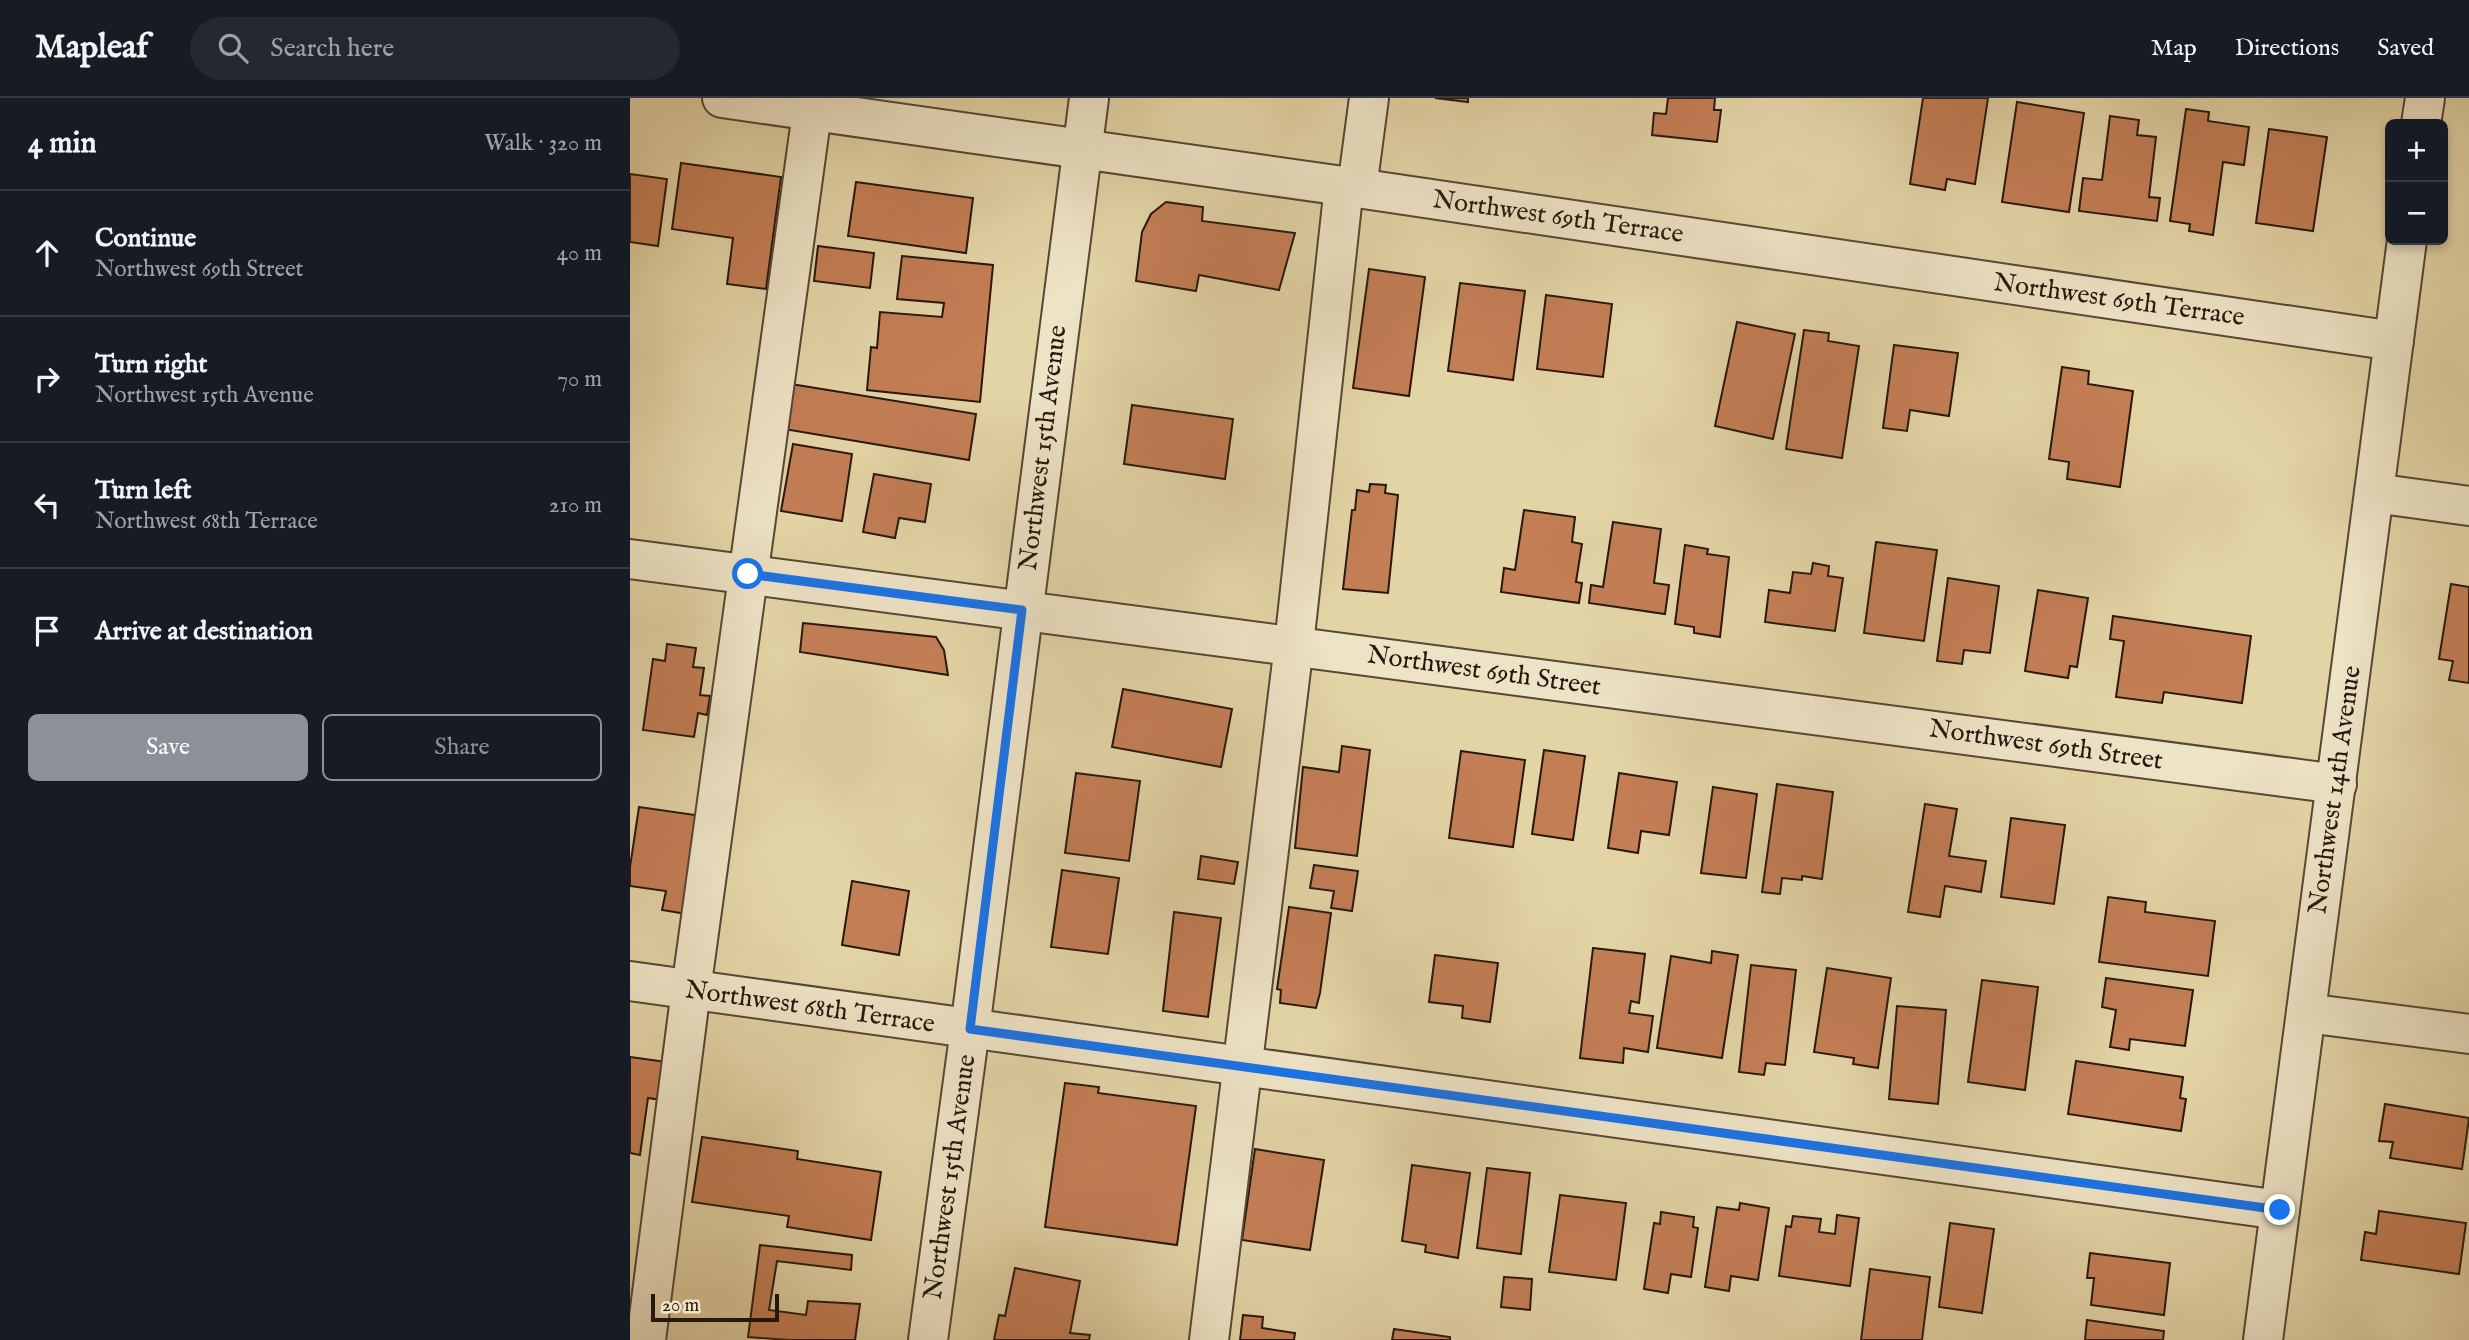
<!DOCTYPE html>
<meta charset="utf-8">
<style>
:root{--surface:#171b24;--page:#242831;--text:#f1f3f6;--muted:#9ea1a6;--line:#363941;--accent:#8c9099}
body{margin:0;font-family:"IM FELL English",serif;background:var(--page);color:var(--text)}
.controls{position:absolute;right:21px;top:21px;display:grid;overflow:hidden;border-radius:10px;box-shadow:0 4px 10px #0003}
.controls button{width:63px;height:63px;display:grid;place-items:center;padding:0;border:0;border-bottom:2px solid var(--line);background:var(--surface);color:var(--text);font:35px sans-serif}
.scale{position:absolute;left:21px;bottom:18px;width:128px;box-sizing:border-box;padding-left:7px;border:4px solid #27180f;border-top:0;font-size:19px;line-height:24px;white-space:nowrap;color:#27180f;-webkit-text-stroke:5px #ede3c5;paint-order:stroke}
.stop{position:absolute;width:21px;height:21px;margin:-16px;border:5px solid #1a73e8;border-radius:50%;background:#fff}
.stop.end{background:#1a73e8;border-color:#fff;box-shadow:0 2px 7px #0008}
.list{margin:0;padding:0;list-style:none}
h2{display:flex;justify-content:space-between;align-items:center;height:91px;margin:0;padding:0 28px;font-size:30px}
h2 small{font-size:23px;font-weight:400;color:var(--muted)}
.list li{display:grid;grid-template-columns:46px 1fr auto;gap:21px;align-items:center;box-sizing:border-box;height:126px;padding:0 28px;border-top:2px solid var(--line)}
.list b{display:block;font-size:26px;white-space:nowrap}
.list p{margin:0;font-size:23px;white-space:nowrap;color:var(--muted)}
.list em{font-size:23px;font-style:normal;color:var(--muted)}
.actions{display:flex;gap:14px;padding:21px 28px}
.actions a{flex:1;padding:16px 0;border:2px solid var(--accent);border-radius:10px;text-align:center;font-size:24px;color:var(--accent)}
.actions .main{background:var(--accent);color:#fff}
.icon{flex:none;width:38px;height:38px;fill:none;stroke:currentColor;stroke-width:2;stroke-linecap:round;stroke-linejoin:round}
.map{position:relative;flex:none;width:1839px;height:1242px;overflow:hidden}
header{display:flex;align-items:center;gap:42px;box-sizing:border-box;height:98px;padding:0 35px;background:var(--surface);border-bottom:2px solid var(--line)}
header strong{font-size:33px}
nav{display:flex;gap:38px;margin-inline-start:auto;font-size:24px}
.search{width:490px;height:63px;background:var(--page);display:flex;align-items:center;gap:18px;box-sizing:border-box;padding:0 24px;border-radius:38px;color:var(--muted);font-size:26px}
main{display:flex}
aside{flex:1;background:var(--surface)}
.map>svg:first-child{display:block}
</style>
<header>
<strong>Mapleaf</strong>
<div class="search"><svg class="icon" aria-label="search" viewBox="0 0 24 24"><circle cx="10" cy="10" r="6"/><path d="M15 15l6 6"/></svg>Search here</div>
<nav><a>Map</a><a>Directions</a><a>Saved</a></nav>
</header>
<main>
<aside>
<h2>4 min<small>Walk · 320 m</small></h2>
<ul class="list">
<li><svg class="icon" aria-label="ahead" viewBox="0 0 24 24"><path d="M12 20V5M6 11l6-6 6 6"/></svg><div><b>Continue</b><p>Northwest 69th Street</p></div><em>40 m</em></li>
<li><svg class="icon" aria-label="right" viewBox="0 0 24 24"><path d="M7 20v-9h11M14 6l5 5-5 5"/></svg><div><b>Turn right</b><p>Northwest 15th Avenue</p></div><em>70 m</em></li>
<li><svg class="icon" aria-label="left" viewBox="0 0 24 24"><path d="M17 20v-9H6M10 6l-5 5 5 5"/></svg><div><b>Turn left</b><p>Northwest 68th Terrace</p></div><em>210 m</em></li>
<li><svg class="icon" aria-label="arrive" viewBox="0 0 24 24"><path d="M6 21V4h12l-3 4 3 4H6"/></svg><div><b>Arrive at destination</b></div></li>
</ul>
<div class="actions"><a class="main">Save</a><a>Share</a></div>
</aside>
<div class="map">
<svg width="1839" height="1242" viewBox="0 0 1839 1242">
<rect width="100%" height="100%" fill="#e3d4a6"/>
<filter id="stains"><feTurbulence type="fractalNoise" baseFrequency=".00286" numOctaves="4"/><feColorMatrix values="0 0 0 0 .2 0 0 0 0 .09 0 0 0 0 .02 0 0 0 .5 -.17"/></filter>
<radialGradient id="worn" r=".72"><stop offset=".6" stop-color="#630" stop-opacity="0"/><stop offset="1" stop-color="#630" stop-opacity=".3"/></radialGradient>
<g fill="#c47e56" stroke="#27180f" stroke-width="2">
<polygon points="805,0 838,0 838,4"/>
<polygon points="1038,0 1085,0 1084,12 1091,12 1087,44 1022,37 1024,15 1036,16"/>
<polygon points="1293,0 1358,0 1345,86 1317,81 1315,92 1280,86"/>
<polygon points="1387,4 1454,15 1439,114 1372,104"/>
<polygon points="1556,11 1579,14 1578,23 1619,29 1614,67 1593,64 1583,137 1559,133 1560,126 1540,123"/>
<polygon points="1480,18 1509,22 1507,37 1526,39 1519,99 1530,100 1527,123 1449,113 1453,80 1472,82"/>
<polygon points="1639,31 1697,39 1683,133 1626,125"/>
<polygon points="51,65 151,79 136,191 97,186 103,140 42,131"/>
<polygon points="0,76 37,81 28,148 0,144"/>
<polygon points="226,84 343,100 336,155 218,138"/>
<polygon points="536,104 573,109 572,123 665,135 649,192 569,177 566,193 506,183 512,134 521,116"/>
<polygon points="188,148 244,155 240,190 184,183"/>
<polygon points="272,158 363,167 350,304 237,292 241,249 247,250 250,214 312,219 314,205 267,201"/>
<polygon points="739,171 795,179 779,298 723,290"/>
<polygon points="830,185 895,193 883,282 818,273"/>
<polygon points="916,197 982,206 973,279 907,271"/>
<polygon points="1107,224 1165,236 1143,341 1085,328"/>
<polygon points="1174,232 1199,235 1198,243 1229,248 1212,360 1156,351"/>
<polygon points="1264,247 1328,255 1319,318 1280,312 1277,333 1253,330"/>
<polygon points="1432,269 1459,273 1458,286 1503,293 1490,389 1437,381 1439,364 1419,361"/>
<polygon points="161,286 346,316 339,362 154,331"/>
<polygon points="502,307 603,321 595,381 494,366"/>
<polygon points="163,346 222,356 212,423 151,413"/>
<polygon points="244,376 301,386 295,424 269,420 265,440 233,434"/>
<polygon points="740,386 756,387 755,395 768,397 758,495 713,491 722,412 725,412 727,392 739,394"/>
<polygon points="894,412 945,419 942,444 952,446 946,484 952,485 949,505 871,494 874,470 885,472"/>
<polygon points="983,424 1031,431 1024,485 1039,487 1035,516 959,505 961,487 973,489"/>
<polygon points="1246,444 1307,452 1294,543 1234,535"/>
<polygon points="1055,447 1078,451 1077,456 1099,459 1090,539 1064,535 1064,529 1045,526"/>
<polygon points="1183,465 1199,468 1198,478 1213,480 1205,533 1135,524 1139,492 1160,495 1163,474 1181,476"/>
<polygon points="1318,480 1369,488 1360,555 1334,552 1332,566 1307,563"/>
<polygon points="1821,486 1839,489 1839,585 1819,582 1823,563 1809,561"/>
<polygon points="1408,492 1458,500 1447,569 1440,568 1438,580 1395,573"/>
<polygon points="1483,518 1621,538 1612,605 1534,594 1532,605 1486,599 1494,543 1480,541"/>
<polygon points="173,525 306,539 314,552 318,577 170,554"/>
<polygon points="37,546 66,550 63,569 74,570 70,597 80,598 77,617 68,615 64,639 13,632 23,561 35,563"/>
<polygon points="493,591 602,611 591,669 482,649"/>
<polygon points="712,648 740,652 727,758 665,750 673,669 709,674"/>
<polygon points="914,652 955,658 943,742 902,736"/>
<polygon points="831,653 895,662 883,749 819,740"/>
<polygon points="446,675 510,683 499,763 435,755"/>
<polygon points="989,675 1047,684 1039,737 1011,733 1008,755 978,750"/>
<polygon points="1147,686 1203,694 1192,781 1172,778 1172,782 1152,780 1150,796 1132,794"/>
<polygon points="1083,689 1127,696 1116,780 1071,775"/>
<polygon points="1295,706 1327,711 1319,758 1356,763 1351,794 1315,788 1310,819 1278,814"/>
<polygon points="9,709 72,718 57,816 32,812 36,793 0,788 0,769"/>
<polygon points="1381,720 1435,727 1424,806 1371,799"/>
<polygon points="571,758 608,764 604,786 568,781"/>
<polygon points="684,767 728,773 722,813 701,810 704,793 680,790"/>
<polygon points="432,772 489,780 478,856 421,849"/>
<polygon points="222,783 279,793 269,857 212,847"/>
<polygon points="1478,799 1516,804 1515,814 1585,823 1578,878 1469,864"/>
<polygon points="659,809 701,815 690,895 686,910 650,905 651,892 647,891"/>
<polygon points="544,814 591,820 578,919 533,913"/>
<polygon points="963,850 1015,856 1009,905 1001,903 999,915 1023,918 1018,954 994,950 993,965 950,960"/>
<polygon points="1082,853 1108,857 1092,960 1027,950 1041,858 1081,865"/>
<polygon points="805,857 868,865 860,924 832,920 833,908 799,904"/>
<polygon points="1121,867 1166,872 1155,967 1136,965 1134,977 1109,974"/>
<polygon points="1197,870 1261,880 1248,970 1223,966 1224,960 1184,954"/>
<polygon points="1476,880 1563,892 1555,948 1500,941 1499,952 1480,949 1486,912 1472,909"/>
<polygon points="1352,882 1408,889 1395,992 1338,984"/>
<polygon points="1267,908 1316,912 1308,1006 1259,1001"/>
<polygon points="0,959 44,965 38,1003 18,1000 10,1057 0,1055"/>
<polygon points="1446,963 1553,979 1550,1000 1556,1001 1551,1033 1438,1016"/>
<polygon points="435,985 469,989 468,995 566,1008 547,1147 415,1129"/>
<polygon points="1755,1006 1839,1020 1832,1071 1760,1060 1763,1044 1749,1043"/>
<polygon points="72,1039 168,1053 167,1061 251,1074 241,1142 157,1129 159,1118 62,1104"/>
<polygon points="625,1051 694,1062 680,1152 612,1142"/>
<polygon points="782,1067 840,1075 828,1160 795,1154 796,1147 772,1143"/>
<polygon points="857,1070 900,1075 891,1156 847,1150"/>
<polygon points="930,1097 996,1105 986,1182 919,1174"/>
<polygon points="1110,1105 1139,1110 1128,1182 1101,1178 1099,1193 1075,1189 1087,1109 1109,1112"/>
<polygon points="1749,1113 1836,1125 1829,1176 1731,1162 1735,1134 1746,1136"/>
<polygon points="1031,1114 1064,1119 1063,1129 1068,1130 1061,1179 1041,1176 1038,1195 1014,1191 1024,1125 1030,1126"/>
<polygon points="1207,1117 1229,1120 1220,1188 1149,1178 1156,1128 1161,1129 1163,1118 1191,1121 1189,1134 1205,1136"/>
<polygon points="1320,1125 1364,1131 1352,1215 1309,1209"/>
<polygon points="130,1147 222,1157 221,1172 147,1163 139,1212 176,1217 178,1203 230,1206 225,1242 159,1242 118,1239"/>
<polygon points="1460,1155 1540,1165 1534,1217 1461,1207 1464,1180 1457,1180"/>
<polygon points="385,1170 450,1183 440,1235 460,1237 459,1242 364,1242 369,1217 375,1218"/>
<polygon points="1240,1171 1300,1179 1292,1242 1231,1242"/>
<polygon points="874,1179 902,1181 900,1212 871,1209"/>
<polygon points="613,1217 633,1219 632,1230 665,1235 664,1242 610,1242"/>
<polygon points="1457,1222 1534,1233 1533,1242 1455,1242"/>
<polygon points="764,1231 820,1239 820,1242 762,1242"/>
</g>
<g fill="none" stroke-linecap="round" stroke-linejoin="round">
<defs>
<g id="minor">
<polyline points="92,0 727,90 1764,243"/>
<polyline points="1791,26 1795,0"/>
<polyline points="727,90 739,0"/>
<polyline points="1744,395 1839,408"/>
<polyline points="0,461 1707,686"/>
<polyline points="0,883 1650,1112"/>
<polyline points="1676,915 1839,936"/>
<polyline points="16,1242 61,892 184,0"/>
<polyline points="298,1242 340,931 459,0"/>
<polyline points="579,1242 664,547 714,88"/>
<polyline points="1633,1242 1777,142"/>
</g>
</defs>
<use href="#minor" stroke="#564735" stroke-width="42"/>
<use href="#minor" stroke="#ede3c5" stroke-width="38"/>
</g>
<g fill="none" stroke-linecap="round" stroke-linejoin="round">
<polyline stroke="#1a73e8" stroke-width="9" points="118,476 392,512 340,931 1650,1112"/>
</g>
<g text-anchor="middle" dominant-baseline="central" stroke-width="5" stroke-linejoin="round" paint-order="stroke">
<g font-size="26" fill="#27180f" stroke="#ede3c5">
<text transform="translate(928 119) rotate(8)">Northwest 69th Terrace</text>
<text transform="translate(1489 202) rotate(8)">Northwest 69th Terrace</text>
<text transform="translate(413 350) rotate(-83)">Northwest 15th Avenue</text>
<text transform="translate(854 573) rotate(8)">Northwest 69th Street</text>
<text transform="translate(1416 647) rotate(8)">Northwest 69th Street</text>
<text transform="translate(1705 692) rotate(-82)">Northwest 14th Avenue</text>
<text transform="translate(180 909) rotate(8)">Northwest 68th Terrace</text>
<text transform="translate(320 1079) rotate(-82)">Northwest 15th Avenue</text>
</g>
</g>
<rect width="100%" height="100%" filter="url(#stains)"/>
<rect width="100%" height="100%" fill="url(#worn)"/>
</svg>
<div class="controls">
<button>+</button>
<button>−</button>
</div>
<div class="scale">20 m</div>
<div class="stop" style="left:118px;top:476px"></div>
<div class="stop end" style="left:1650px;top:1112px"></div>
</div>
</main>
